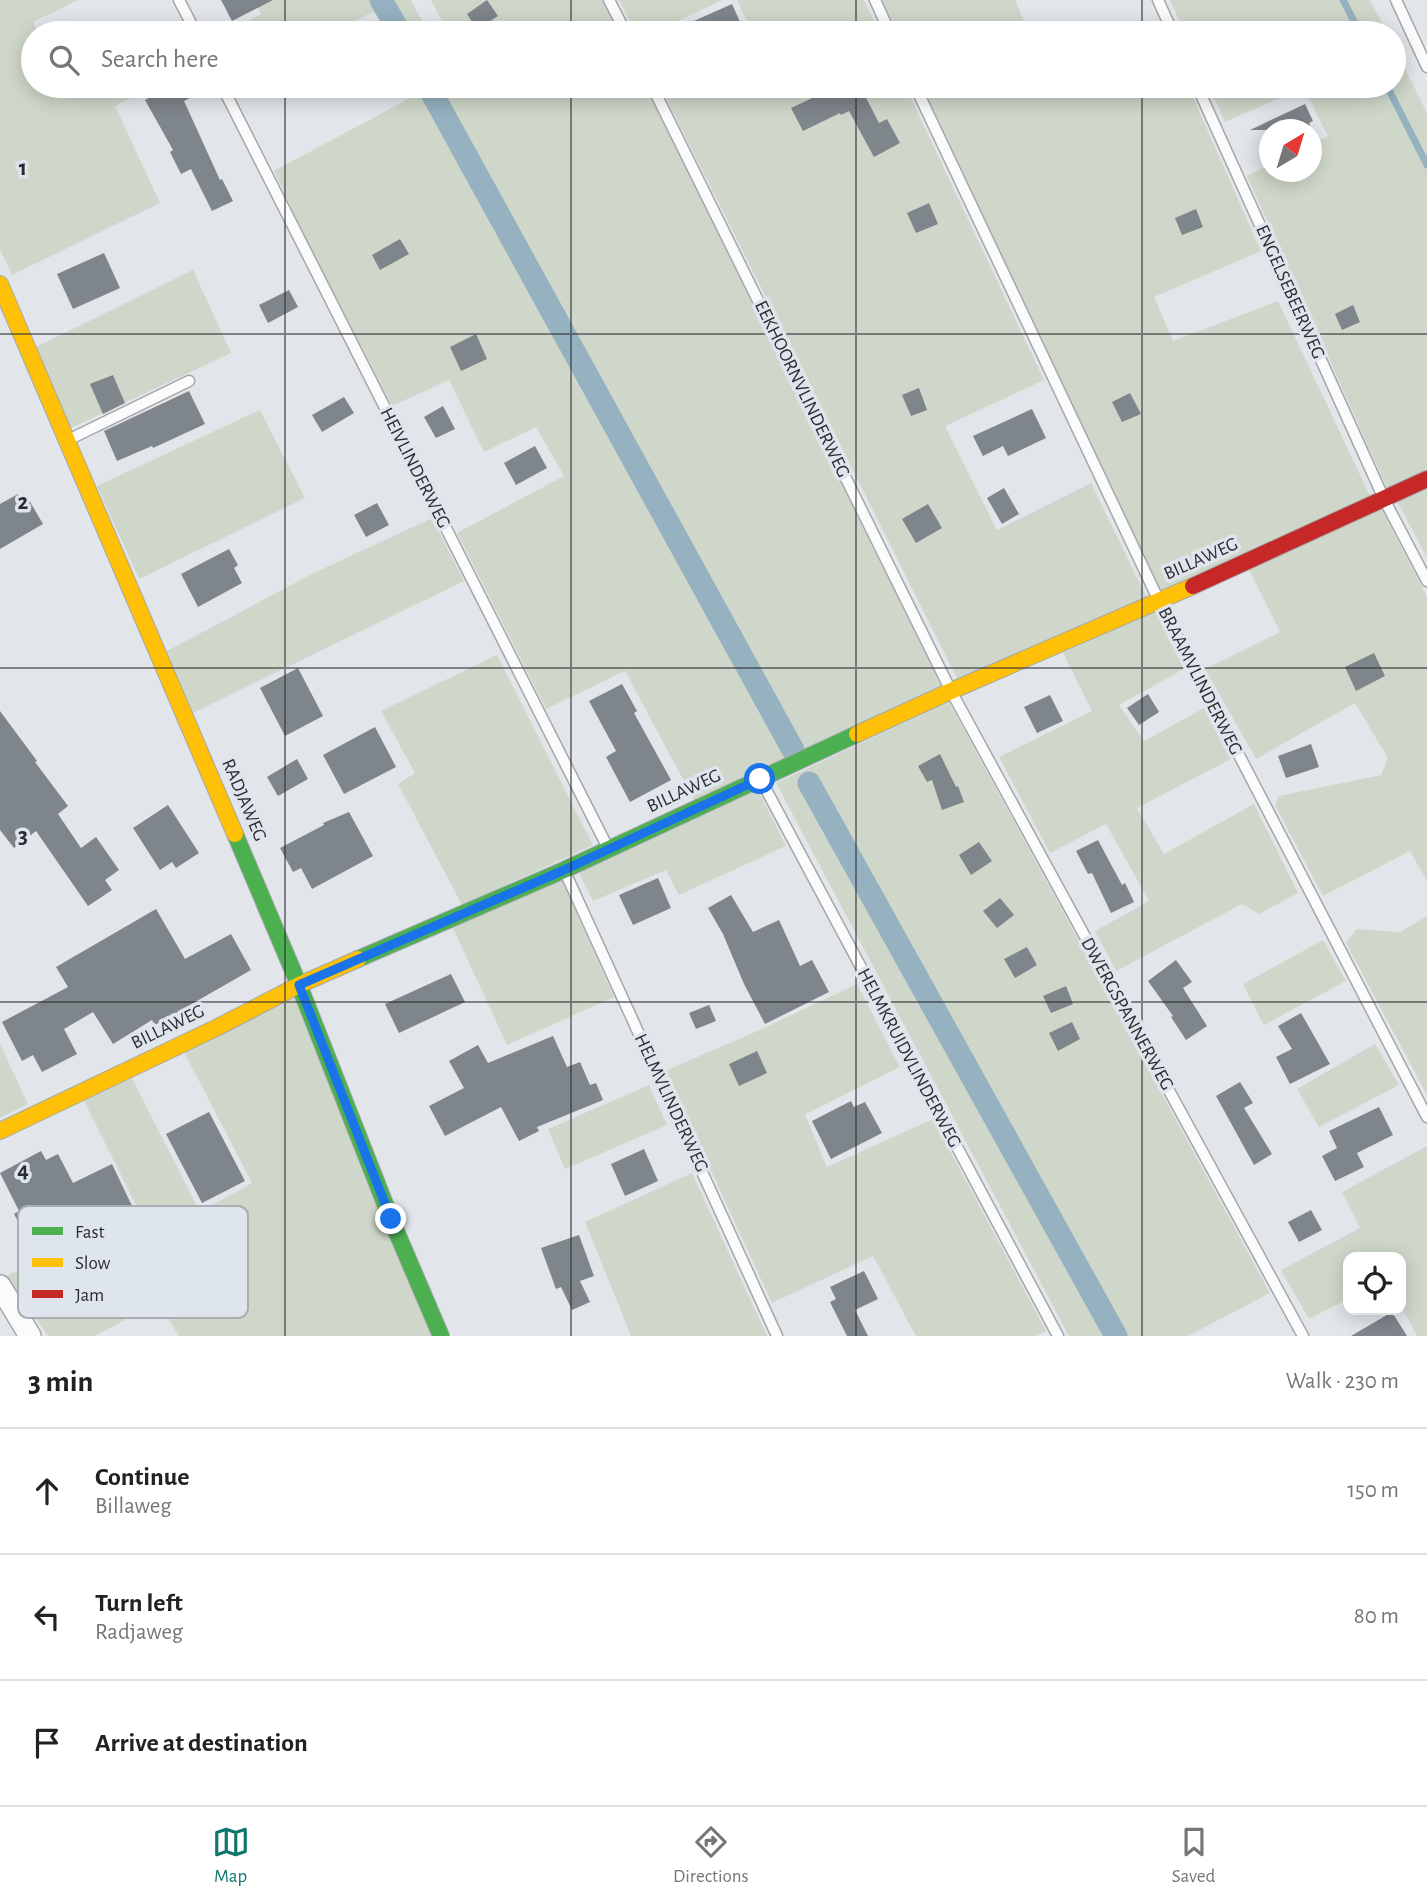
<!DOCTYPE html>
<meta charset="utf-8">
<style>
:root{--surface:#fff;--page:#f2f2f2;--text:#222;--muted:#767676;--line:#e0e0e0;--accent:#0f766e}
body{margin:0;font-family:"Alegreya Sans",sans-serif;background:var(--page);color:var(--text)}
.controls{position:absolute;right:21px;bottom:21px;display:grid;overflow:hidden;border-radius:14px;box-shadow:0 4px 18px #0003}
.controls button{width:63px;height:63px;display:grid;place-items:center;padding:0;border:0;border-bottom:2px solid var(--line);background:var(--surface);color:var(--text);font:35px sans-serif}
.compass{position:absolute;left:1259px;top:119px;width:63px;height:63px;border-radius:50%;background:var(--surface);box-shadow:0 4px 18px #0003;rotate:38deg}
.stop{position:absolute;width:21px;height:21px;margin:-16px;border:5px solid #1a73e8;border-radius:50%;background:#fff}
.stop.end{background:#1a73e8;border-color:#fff;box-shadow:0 2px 7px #0008}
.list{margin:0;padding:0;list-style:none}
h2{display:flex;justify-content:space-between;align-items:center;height:91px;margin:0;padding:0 28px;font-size:30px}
h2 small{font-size:23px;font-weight:400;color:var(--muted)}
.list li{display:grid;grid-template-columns:46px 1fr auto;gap:21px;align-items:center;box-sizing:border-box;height:126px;padding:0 28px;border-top:2px solid var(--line)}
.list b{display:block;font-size:26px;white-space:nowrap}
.list p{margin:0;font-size:23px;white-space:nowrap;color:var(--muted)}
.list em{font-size:23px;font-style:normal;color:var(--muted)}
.icon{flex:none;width:38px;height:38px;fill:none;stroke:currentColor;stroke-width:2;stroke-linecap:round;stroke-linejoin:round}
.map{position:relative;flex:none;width:1427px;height:1336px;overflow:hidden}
.search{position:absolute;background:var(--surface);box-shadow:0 4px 18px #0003;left:21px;right:21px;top:21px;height:77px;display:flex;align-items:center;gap:18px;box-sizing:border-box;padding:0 24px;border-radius:38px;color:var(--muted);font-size:26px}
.sheet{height:469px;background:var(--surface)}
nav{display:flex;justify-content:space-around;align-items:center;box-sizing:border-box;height:98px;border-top:2px solid var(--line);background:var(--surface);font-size:19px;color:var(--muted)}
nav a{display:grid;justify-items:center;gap:4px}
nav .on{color:var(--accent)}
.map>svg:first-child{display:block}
</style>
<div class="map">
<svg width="1427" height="1336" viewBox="0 0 1427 1336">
<rect width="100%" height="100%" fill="#e2e6ea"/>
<g fill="#cfd7ca">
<polygon points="0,0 78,0 33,22 38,33 33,33 33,86 154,86 115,106 160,203 12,275 0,249"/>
<polygon points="255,0 411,0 428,33 400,33 385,6 331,33 224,33 261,14"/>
<polygon points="431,0 602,0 619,33 448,33"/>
<polygon points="619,0 722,0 653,33 636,33"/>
<polygon points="737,0 864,0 880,33 752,33"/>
<polygon points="880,0 1015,0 1029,33 896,33"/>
<polygon points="1170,0 1370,0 1387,33 1360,33 1354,22 1329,33 1185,33"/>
<polygon points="1394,47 1427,113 1427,470 1387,488 1247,176 1269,165 1270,172 1312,172 1312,144 1328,136 1306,93 1320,86 1394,86"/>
<polygon points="428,86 645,86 941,686 694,800 625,671 546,709 457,533 564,476 536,427 484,452 449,380 392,406 300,227 274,171 429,88"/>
<polygon points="660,86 905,86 1044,380 945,426 997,530 1091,483 1147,598 958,680"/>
<polygon points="920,86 1188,86 1261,251 1154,297 1173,341 1278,301 1370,496 1159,593"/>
<polygon points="1209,86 1288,86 1291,93 1225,122"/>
<polygon points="193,270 231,353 71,428 36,347"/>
<polygon points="260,410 305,498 139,579 97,486"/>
<polygon points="1427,487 1427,558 1397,501"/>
<polygon points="1381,508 1427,597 1427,881 1410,851 1323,896 1275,805 1279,796 1381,775 1388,758 1355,703 1256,759 1205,669 1280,632 1248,568"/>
<polygon points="432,518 464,581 193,713 167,651 312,574"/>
<polygon points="1155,611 1184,669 1119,705 1144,741 1204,708 1231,759 1137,808 1164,854 1254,804 1298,893 1259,914 1242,904 1116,971 1095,931 1149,901 1106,824 1050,853 999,757 1092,711 1063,653"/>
<polygon points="497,655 593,845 462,905 398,784 415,773 381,711"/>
<polygon points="949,702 1270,1293 1188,1336 1069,1336 776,783"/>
<polygon points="758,790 786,846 679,895 666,870 593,901 579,873"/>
<polygon points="561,879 614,997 507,1045 453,928"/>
<polygon points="1427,916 1427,1095 1346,943 1357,929 1400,932"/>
<polygon points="1323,940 1346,981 1264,1025 1243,984"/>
<polygon points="857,984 900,1067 805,1114 827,1167 933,1119 1046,1331 1036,1336 916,1336 873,1256 772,1303 665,1071 762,1029"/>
<polygon points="296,997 432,1336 179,1336 158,1302 95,1336 48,1336 6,1276 139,1211 84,1101 132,1078 200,1212 252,1183 184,1052"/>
<polygon points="0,1044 28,1104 0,1118"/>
<polygon points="1375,1044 1399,1085 1319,1127 1297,1089"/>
<polygon points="649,1085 667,1125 565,1169 548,1129"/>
<polygon points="1427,1146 1427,1336 1417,1336 1401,1306 1401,1257 1348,1257 1348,1299 1309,1319 1281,1270 1360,1228 1342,1192"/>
<polygon points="692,1173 767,1336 631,1336 585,1222"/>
</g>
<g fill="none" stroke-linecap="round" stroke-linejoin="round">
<g stroke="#96b1c0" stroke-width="7">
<polyline points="1343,0 1360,33"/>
<polyline points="1387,86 1427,165"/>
</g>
<g stroke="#96b1c0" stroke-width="23">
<polyline points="381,0 400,33"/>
<polyline points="428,86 793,750"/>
<polyline points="809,783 1116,1336"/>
</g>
</g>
<g fill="#7e858b">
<polygon points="221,0 273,0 232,21"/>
<polygon points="487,0 498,16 477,30 467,14"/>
<polygon points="732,4 745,33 667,33"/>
<polygon points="171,86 212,86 184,101 220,180 222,179 233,201 212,211 191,169 181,174 170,152 173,150 145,100"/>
<polygon points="838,86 860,86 879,123 887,119 900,143 874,157 849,111 841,115 840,113 803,131 791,108"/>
<polygon points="1305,104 1313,121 1309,123 1312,130 1250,130"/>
<polygon points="929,203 938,224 916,233 907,213"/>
<polygon points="1196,209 1203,227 1182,235 1175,218"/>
<polygon points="400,239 409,254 380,270 372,255"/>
<polygon points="104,253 120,288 73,309 57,274"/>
<polygon points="289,290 298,307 268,323 259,305"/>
<polygon points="1353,305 1360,322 1342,330 1335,314"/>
<polygon points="476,334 487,359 461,371 450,347"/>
<polygon points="113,375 125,403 103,414 90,384"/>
<polygon points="919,388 927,410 911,416 902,395"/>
<polygon points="189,391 205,424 153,448 152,446 117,461 104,431"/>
<polygon points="1130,393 1141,414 1122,422 1112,402"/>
<polygon points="344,397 354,413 322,432 312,415"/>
<polygon points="443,406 455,429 436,438 424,417"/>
<polygon points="1032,409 1046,438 1008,456 1003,446 983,456 973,436"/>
<polygon points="535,446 547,468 516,485 504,463"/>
<polygon points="1004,488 1019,514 1002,524 987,498"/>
<polygon points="18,494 23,502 29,500 43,524 0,549 0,504"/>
<polygon points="377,503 389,525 366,537 354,515"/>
<polygon points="928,504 942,528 916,543 902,519"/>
<polygon points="229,549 238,565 234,568 242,583 198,607 181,574"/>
<polygon points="1374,653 1385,676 1356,691 1345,667"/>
<polygon points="298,668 323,716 285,736 260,688"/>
<polygon points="622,684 637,711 634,713 671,780 630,802 606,757 616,751 589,701"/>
<polygon points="1148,694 1159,712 1139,725 1127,708"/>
<polygon points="1050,695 1063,721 1037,733 1024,707"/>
<polygon points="0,711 37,761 35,762 68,806 58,814 81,848 96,837 119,870 105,880 112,890 88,906 36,831 14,848 0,830"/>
<polygon points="375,727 396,767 344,794 323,755"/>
<polygon points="1311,744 1319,767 1286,778 1278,756"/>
<polygon points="940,754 956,787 958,786 964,802 942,810 932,780 927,782 918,766"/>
<polygon points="297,759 308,779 278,796 267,777"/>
<polygon points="168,805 199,853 176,868 172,862 160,870 133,828"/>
<polygon points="349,812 373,856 312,889 301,868 293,872 280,848 324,825 323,823"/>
<polygon points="1098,840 1122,885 1125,883 1134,902 1111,913 1092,873 1088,874 1076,851"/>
<polygon points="979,842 992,861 971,875 959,855"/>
<polygon points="658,878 671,908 633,925 619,895"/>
<polygon points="731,895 753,932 779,920 800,966 812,960 829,992 765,1024 744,984 723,934 708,908"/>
<polygon points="1000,898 1014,915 997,928 983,911"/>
<polygon points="156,909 185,959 231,934 251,970 155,1025 152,1020 113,1044 93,1012 64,1029 77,1054 42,1072 33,1055 22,1061 2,1022 68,987 56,967"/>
<polygon points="1027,947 1037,965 1015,978 1004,959"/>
<polygon points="1176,960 1192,982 1183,988 1207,1026 1186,1040 1171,1017 1173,1016 1148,981"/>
<polygon points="451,974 465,1002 399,1033 385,1004"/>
<polygon points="1066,986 1073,1004 1051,1013 1043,996"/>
<polygon points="709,1005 716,1021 696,1029 689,1013"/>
<polygon points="1301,1013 1330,1064 1290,1084 1276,1057 1292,1049 1278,1026"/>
<polygon points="1072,1022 1080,1039 1058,1051 1049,1033"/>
<polygon points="553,1036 567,1067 580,1062 590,1085 596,1083 603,1100 537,1127 539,1131 519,1141 501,1107 445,1136 429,1106 464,1088 449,1061 478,1045 488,1063"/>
<polygon points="757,1051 767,1073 739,1086 729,1064"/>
<polygon points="1240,1082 1253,1103 1244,1108 1272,1154 1254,1165 1216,1096"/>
<polygon points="851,1101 854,1107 865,1102 882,1133 831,1159 812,1121"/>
<polygon points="1379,1107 1393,1135 1357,1153 1364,1167 1335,1181 1322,1156 1337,1148 1329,1131"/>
<polygon points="209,1112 245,1181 202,1203 166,1134"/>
<polygon points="644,1149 658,1181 625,1196 611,1164"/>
<polygon points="41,1151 46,1160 58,1154 73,1183 112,1164 133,1208 102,1223 100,1220 34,1253 14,1214 19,1211 0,1173"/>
<polygon points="1311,1210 1322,1230 1299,1242 1288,1222"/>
<polygon points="579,1235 594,1276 580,1281 590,1302 572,1310 561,1287 556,1289 541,1248"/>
<polygon points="864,1271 878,1299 855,1310 868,1336 847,1336 830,1302 836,1299 830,1287"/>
<polygon points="1392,1312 1407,1336 1351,1336"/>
</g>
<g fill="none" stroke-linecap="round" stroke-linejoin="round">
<defs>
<g id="lane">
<polyline points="179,0 196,33"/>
<polyline points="609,0 626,33"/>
<polyline points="875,0 890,33"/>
<polyline points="1158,0 1173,33"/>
<polyline points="1396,0 1427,67"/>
<polyline points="222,86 608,848"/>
<polyline points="652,86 951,691 1303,1336"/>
<polyline points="915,86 1159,601 1427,1117"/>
<polyline points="1197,86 1384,499 1427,581"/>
<polyline points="68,440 189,381"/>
<polyline points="762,782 1058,1336"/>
<polyline points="565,872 777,1336"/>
</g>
<polyline id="street" points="0,1286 30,1336"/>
<g id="fast">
<polyline points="235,834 299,985 391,1219 441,1336"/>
<polyline points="358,959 564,870 857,734"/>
</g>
<g id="slow">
<polyline points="0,284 235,834"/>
<polyline points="857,734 951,691 1193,586"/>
<polyline points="0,1131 218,1027 299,985 358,959"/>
</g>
<polyline id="jam" points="1193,586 1427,479"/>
</defs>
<use href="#lane" stroke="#a4a7aa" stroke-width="13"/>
<use href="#street" stroke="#a4a7aa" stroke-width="24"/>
<use href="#fast" stroke="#a4a7aa" stroke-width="18"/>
<use href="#slow" stroke="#a4a7aa" stroke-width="18"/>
<use href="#jam" stroke="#a4a7aa" stroke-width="18"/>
<use href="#lane" stroke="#fbfbfc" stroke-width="10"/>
<use href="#street" stroke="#fbfbfc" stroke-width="21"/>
<use href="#fast" stroke="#4caf50" stroke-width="16"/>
<use href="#slow" stroke="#ffc107" stroke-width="16"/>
<use href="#jam" stroke="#c62828" stroke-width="16"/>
</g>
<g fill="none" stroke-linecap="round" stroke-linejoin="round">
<polyline stroke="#1a73e8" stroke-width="9" points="391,1219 299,985 564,870 760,779"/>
</g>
<path fill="none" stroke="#2a2d30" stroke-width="2" stroke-opacity="0.55" d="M285 0V33M571 0V33M856 0V33M1142 0V33M285 86V1336M571 86V1336M856 86V1336M1142 86V1336M0 334H1427M0 668H1427M0 1002H1427"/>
<g text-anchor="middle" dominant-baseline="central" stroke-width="7" stroke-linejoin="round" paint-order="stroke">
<g font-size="19" fill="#2a2d30" stroke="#dfe5ed">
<text transform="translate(1290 292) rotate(66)">ENGELSEBEERWEG</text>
<text transform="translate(802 389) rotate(64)">EEKHOORNVLINDERWEG</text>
<text transform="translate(415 468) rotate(63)">HEIVLINDERWEG</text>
<text transform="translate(1201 559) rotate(-24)">BILLAWEG</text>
<text transform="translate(1200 681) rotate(63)">BRAAMVLINDERWEG</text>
<text transform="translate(684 791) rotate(-25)">BILLAWEG</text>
<text transform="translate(244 800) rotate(67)">RADJAWEG</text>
<text transform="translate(1127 1014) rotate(61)">DWERGSPANNERWEG</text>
<text transform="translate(168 1027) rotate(-26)">BILLAWEG</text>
<text transform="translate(909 1058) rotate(62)">HELMKRUIDVLINDERWEG</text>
<text transform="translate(671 1103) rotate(65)">HELMVLINDERWEG</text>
</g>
</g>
<rect x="18" y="1206" width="230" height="112" rx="10" fill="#dfe5ed" stroke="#a9aeb4" stroke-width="2"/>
<rect x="32" y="1227" width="31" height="8" fill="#4caf50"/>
<rect x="32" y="1258" width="31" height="9" fill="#ffc107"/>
<rect x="32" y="1290" width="31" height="8" fill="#c62828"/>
<g font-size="19" fill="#2a2d30">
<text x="75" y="1238">Fast</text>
<text x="75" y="1269">Slow</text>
<text x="75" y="1301">Jam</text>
</g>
<g font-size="23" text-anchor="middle" font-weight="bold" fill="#2a2d30" stroke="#dfe5ed" stroke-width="7" stroke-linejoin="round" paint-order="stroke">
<text x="23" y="175">1</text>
<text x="23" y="509">2</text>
<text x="23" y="843">3</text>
<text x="23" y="1177">4</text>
</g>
</svg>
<div class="controls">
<button><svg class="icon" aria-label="locate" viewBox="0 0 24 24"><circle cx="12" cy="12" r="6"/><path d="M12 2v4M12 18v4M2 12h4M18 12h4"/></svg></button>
</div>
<svg class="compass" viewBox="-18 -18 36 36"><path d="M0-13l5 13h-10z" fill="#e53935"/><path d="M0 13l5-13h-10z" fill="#767676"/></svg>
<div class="stop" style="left:760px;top:779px"></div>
<div class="stop end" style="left:391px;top:1219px"></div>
<div class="search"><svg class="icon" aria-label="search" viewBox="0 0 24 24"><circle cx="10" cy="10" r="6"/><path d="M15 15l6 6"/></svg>Search here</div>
</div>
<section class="sheet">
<h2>3 min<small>Walk · 230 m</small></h2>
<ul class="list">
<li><svg class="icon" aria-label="ahead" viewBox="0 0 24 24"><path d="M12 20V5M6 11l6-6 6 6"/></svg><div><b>Continue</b><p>Billaweg</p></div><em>150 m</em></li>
<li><svg class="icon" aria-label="left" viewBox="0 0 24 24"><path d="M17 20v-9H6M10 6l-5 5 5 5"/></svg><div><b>Turn left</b><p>Radjaweg</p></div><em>80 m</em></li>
<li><svg class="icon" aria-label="arrive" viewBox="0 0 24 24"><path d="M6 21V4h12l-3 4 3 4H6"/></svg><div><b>Arrive at destination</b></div></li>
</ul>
</section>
<nav>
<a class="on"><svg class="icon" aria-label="map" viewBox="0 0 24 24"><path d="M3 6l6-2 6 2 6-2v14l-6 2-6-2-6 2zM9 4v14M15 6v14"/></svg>Map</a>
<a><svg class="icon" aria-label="directions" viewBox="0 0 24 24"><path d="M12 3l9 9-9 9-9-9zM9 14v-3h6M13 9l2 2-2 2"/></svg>Directions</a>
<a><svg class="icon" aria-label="saved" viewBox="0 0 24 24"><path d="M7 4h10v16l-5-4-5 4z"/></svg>Saved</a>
</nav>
